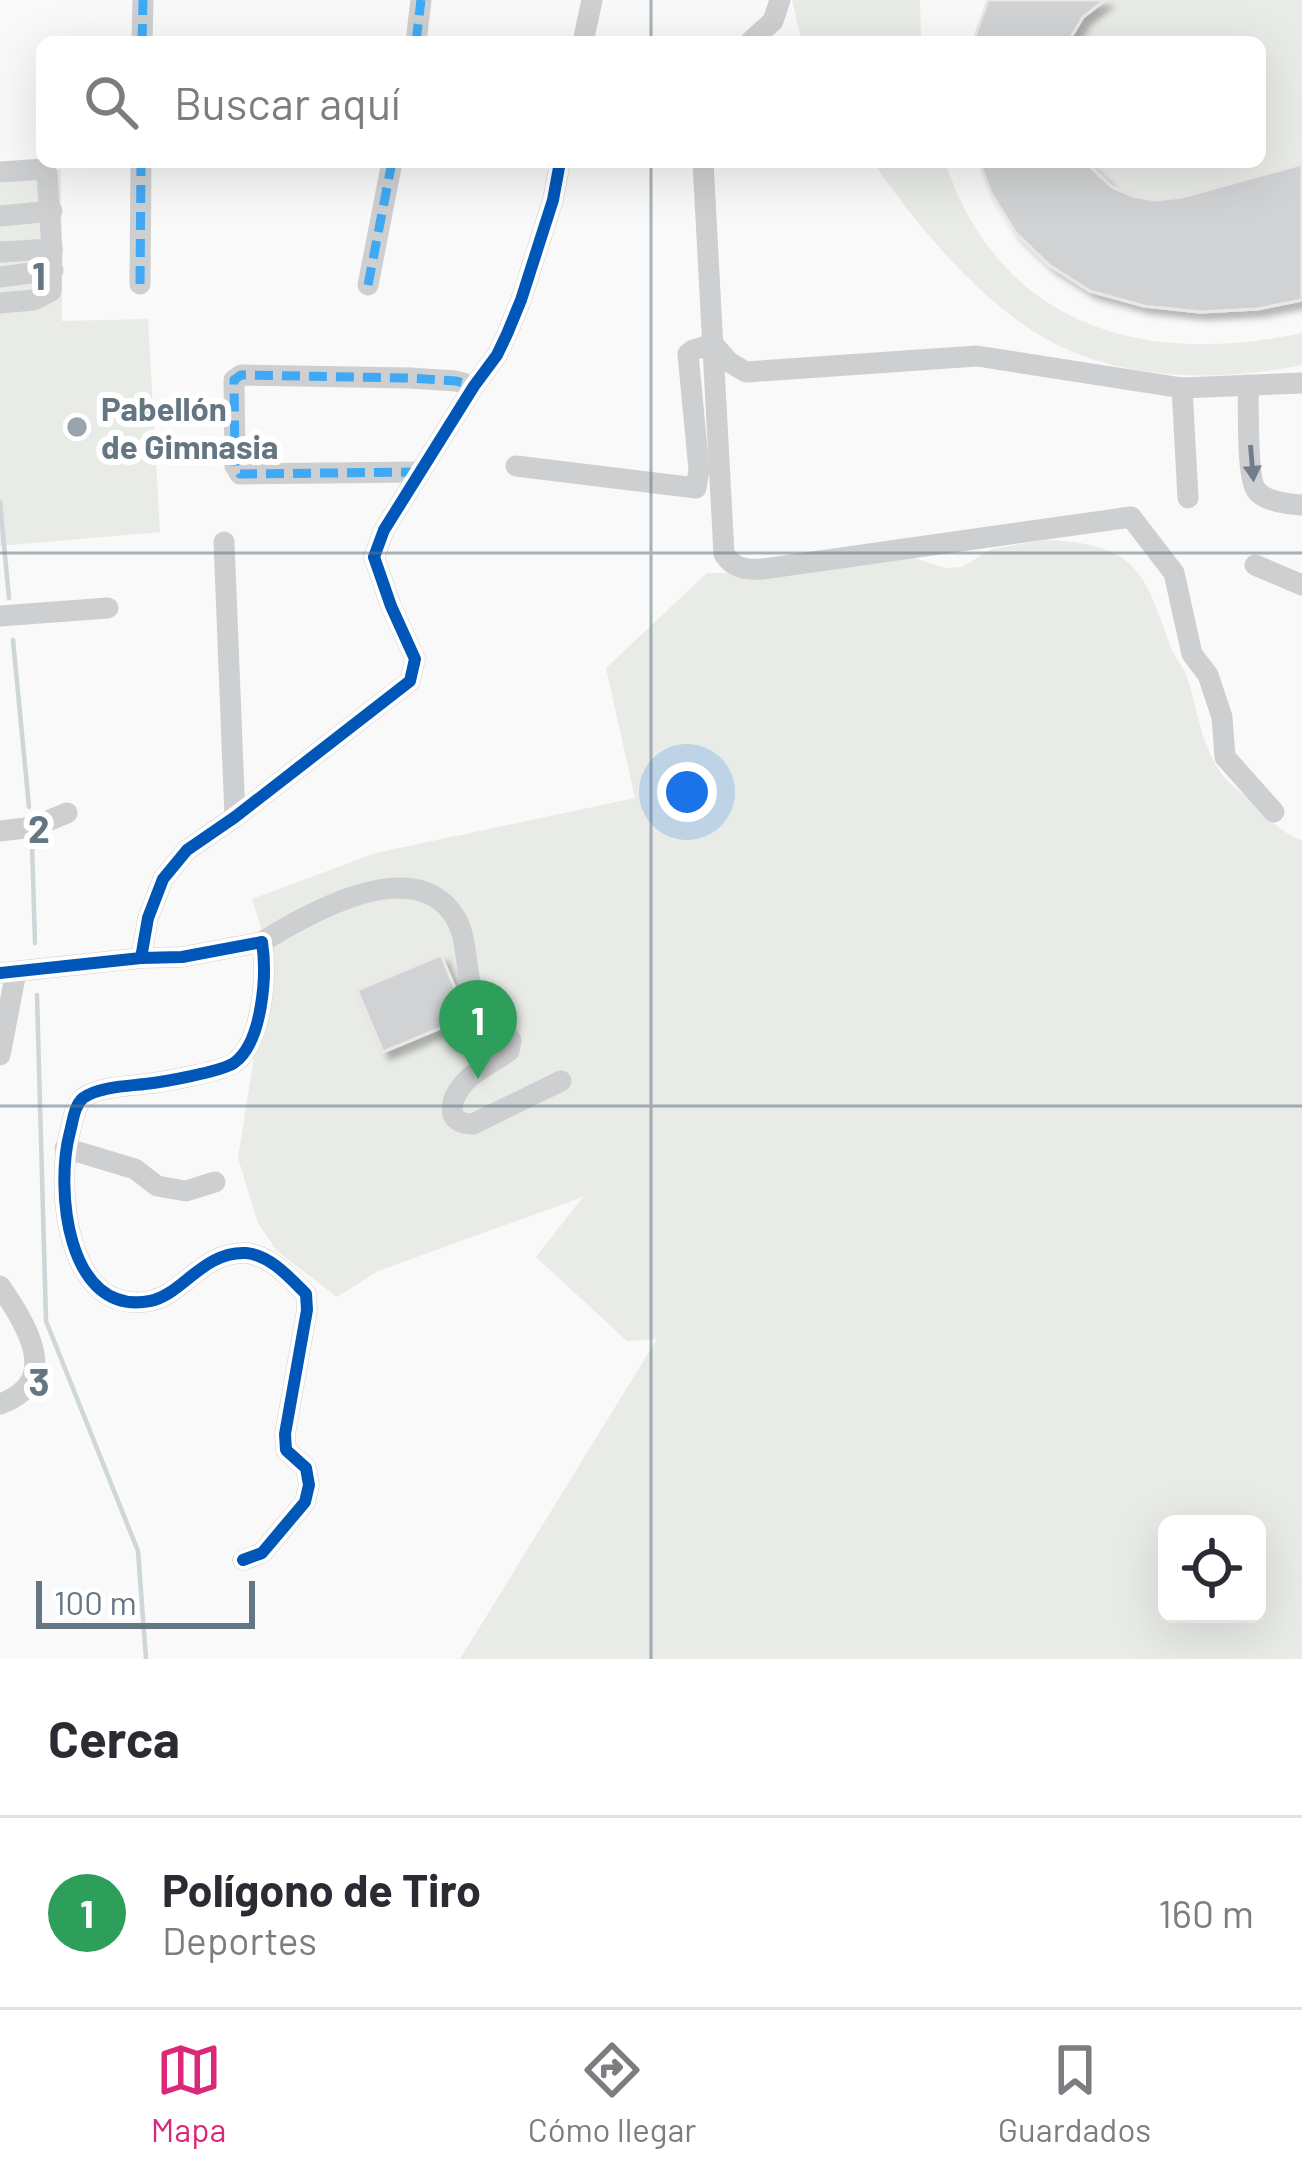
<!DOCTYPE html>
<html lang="es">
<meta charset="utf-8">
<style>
:root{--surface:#fff;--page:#f2f2f3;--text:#2b2b33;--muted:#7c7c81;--line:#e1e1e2;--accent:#db2777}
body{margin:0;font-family:Barlow,sans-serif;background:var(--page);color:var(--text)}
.controls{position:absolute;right:36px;bottom:36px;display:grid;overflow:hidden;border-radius:18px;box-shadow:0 12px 48px #0002}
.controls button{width:108px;height:108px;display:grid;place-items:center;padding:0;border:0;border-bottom:3px solid var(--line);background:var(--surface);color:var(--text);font:60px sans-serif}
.scale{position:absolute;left:36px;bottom:30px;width:219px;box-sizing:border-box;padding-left:12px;border:6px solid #657683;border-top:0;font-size:33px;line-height:42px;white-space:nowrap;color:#657683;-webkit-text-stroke:9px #fff;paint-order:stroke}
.you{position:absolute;left:687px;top:792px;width:42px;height:42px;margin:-30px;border:9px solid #fff;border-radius:50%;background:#1a73e8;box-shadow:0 0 0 18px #1a73e833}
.badge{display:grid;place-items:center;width:78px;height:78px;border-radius:50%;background:var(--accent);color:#fff;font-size:39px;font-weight:700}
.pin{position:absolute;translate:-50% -99px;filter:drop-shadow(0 3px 6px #0008)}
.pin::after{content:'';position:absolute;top:63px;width:42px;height:36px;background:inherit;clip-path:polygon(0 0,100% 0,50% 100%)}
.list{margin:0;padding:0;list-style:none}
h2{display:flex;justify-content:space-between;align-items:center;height:156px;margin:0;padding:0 48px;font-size:51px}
h2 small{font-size:39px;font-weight:400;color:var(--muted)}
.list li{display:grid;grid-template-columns:78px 1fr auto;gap:36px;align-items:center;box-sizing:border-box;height:192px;padding:0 48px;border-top:3px solid var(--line)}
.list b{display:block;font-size:45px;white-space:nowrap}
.list p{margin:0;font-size:39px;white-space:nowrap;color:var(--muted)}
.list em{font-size:39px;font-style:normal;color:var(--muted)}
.icon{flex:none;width:66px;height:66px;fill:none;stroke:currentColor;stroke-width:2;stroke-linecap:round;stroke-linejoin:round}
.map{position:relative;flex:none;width:1302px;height:1659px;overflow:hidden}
.search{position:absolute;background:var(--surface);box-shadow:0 12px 48px #0002;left:36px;right:36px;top:36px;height:132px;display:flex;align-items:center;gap:30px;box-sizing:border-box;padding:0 42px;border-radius:18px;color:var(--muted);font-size:45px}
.sheet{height:348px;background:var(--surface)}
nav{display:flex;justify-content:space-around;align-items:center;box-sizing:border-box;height:168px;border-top:3px solid var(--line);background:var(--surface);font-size:33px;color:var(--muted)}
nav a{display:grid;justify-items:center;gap:6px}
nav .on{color:var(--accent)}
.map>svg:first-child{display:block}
</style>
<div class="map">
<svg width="1302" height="1659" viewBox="0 0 1302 1659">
<defs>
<filter id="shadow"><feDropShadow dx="7" dy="7" stdDeviation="3" flood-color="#0004"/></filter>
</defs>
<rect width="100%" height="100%" fill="#f9f9f9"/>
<g fill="#e8ebe6" fill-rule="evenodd">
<polygon points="792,0 920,0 921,42 802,42"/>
<path d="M988 0H1302V300C1167 330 1030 308 979 162H1260V42H973Z"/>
<path d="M873 162H945C1000 327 1144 367 1302 333V365C1221 382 1122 381 1048 340 982 304 915 224 873 162Z"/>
<polygon points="61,169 62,321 148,319 160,532 0,546 0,174"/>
<path d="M1044 540C1136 543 1144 570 1171 648 1176 660 1185 668 1188 680 1198 713 1202 748 1223 776 1231 786 1242 792 1251 801 1268 817 1279 832 1302 840V1659H460L657 1339 627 1341 536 1257 583 1197 378 1271 337 1297 277 1251 258 1223 238 1158 270 956 252 899 376 853 635 798 606 668 707 573H758L911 557 945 568 962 567 992 549ZM1167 1524H1257V1614H1167Z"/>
</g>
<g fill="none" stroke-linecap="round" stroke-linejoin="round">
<g stroke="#ced6d9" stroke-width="4.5">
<polyline points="0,502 9,598"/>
<polyline points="13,640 29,807"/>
<polyline points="32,844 35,943"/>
<polyline points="37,995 46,1321 138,1551 146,1659"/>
</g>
</g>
<g fill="#d0d2d3" stroke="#e8e8e8" stroke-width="3" filter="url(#shadow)">
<polygon points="988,0 1105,0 1083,17 1068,42 973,42"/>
<polygon points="979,162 1085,162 1112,187 1133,196 1155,200 1182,197 1302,164 1302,300 1257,309 1200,312 1144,306 1090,291 1049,265 1016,233 991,193"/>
<polygon points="441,955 467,1017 383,1052 357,990"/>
</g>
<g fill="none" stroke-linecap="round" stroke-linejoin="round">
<g stroke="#cecfd0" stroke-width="21">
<polyline points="142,42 143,0"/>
<polyline points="416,42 421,0"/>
<polyline points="583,42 592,0"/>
<polyline points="750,42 773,21 780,0"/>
<path d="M703 162 724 554C733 568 746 570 762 569L1131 517 1174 573 1192 654 1208 675 1222 717 1225 757 1274 812"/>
<polyline points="0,172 44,169 47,174 52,249"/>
<polyline points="0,216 52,211"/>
<polyline points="0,252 52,249 51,291 34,300 0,303"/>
<polyline points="0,277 53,270"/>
<polyline points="140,284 141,162"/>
<polyline points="368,285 392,162"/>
<polyline points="713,344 729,362 746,372 977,356 1182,388 1302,383"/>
<path d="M1248 385C1249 405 1246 479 1257 491 1266 502 1289 504 1302 505"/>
<polyline points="1182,388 1188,498"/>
<polyline points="516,466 696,488 699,470 688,354 693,350 713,344"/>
<polyline points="419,472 240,474 235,466 234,380 241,375 410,378 456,381 474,386"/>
<polyline points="224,542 235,817"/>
<polyline points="1255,565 1302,585"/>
<polyline points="0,616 108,608"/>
<polyline points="0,831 33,827 67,813"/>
<path d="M262 942C307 914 414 852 455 917 471 943 462 980 480 1006 488 1018 502 1028 511 1040L509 1051C496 1061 477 1069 466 1081 450 1098 443 1124 473 1124L561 1081"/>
<path d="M141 958 182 957 262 942C267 974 263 1042 234 1063 220 1072 163 1082 145 1084 127 1086 98 1087 83 1098 74 1106 73 1121 70 1132 55 1187 66 1317 150 1301 182 1295 203 1251 246 1253 270 1255 290 1278 306 1294L307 1310 285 1434 286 1450 306 1468 309 1485 305 1502 262 1553 243 1560"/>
<polyline points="0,973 141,958 148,918 163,879 187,850 235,817 410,681 415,659 391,606 374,557 384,530 474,386 497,355 507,334 521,300 553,200 560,162"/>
<polyline points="0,1055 16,972"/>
<polyline points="65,1148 135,1169 157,1186 186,1191 215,1182"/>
<path d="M0 1286C25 1323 64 1381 0 1404"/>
</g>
<g stroke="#3fa9f5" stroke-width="9" stroke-dasharray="18 9" stroke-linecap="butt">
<polyline points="142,42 143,0"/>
<polyline points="416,42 421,0"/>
<polyline points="140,284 141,162"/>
<polyline points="368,285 392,162"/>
<polyline points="419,472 240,474 235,466 234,380 241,375 410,378 456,381 474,386"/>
</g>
<defs>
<g id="cycleway">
<path d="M141 958 182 957 262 942C267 974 263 1042 234 1063 220 1072 163 1082 145 1084 127 1086 98 1087 83 1098 74 1106 73 1121 70 1132 55 1187 66 1317 150 1301 182 1295 203 1251 246 1253 270 1255 290 1278 306 1294L307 1310 285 1434 286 1450 306 1468 309 1485 305 1502 262 1553 243 1560"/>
<polyline points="0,973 141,958 148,918 163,879 187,850 235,817 410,681 415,659 391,606 374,557 384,530 474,386 497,355 507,334 521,300 553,200 560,162"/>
</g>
</defs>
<use href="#cycleway" stroke="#fff" stroke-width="20"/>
<use href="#cycleway" stroke="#0057b8" stroke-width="12"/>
</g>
<defs><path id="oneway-solid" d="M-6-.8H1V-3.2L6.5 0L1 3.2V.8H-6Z" transform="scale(3)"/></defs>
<use fill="#707f8b" href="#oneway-solid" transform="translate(1252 463) rotate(85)"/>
<path fill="none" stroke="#657683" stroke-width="3" stroke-opacity="0.55" d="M651 0V42M651 162V1659M0 553H1302M0 1106H1302"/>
<circle fill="#99a4ac" stroke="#fff" stroke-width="4.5" cx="77" cy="427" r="12"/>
<g text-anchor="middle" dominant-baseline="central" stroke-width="12" stroke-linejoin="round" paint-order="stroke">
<g font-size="33" font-weight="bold" fill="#657683" stroke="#fff" text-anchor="start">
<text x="101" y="408">Pabellón<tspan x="101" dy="38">de Gimnasia</tspan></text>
</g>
</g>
<g font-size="39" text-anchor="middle" font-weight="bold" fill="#657683" stroke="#fff" stroke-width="12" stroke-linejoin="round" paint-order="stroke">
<text x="39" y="290">1</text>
<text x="39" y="843">2</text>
<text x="39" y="1396">3</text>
</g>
</svg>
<div class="controls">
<button><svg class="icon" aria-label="locate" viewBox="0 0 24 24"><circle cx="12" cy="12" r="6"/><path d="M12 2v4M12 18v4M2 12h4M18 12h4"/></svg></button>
</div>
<div class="scale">100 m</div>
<div class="you"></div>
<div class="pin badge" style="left:478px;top:1079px;background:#2e9e5b">1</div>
<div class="search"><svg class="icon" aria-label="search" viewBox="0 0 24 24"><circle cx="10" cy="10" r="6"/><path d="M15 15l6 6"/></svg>Buscar aquí</div>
</div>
<section class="sheet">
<h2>Cerca<small></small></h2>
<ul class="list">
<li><span class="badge" style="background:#2e9e5b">1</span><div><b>Polígono de Tiro</b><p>Deportes</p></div><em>160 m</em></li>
</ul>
</section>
<nav>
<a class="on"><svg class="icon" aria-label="map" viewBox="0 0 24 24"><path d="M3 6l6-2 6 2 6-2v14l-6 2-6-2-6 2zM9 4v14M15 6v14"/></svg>Mapa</a>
<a><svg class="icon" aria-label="directions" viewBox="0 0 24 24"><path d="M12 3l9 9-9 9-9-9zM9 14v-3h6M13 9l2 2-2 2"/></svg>Cómo llegar</a>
<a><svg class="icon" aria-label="saved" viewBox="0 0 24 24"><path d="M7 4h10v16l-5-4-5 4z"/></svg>Guardados</a>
</nav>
